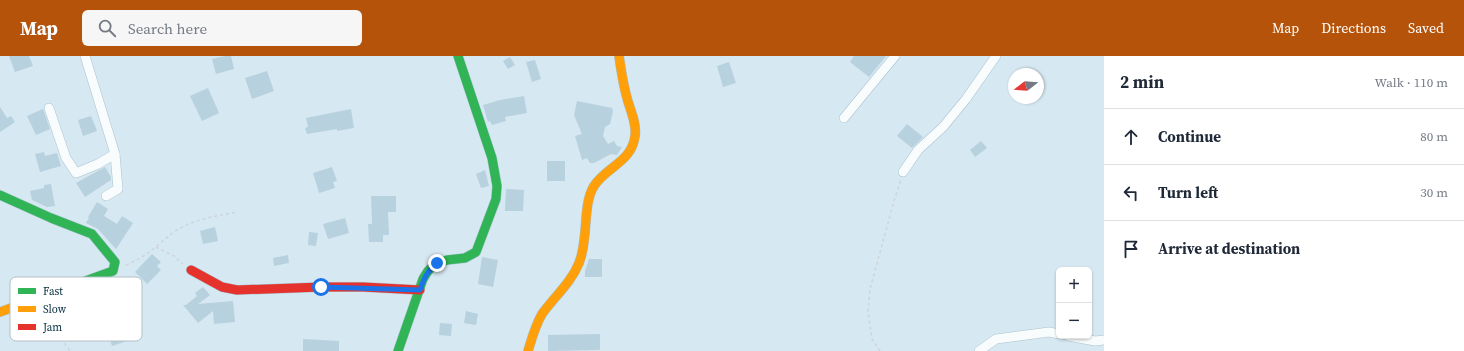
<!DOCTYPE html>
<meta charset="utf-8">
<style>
:root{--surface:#fff;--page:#f6f6f7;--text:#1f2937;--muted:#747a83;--line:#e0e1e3;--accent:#b45309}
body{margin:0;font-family:"Source Serif 4",serif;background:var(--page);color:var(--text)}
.controls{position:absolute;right:12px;bottom:12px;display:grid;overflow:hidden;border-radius:6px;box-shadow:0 1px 3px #0004}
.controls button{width:36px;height:36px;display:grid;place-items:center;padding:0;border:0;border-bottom:1px solid var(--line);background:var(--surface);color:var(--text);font:20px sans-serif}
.compass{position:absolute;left:1008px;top:12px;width:36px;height:36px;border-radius:50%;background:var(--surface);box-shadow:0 1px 3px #0004;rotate:253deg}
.stop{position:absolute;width:12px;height:12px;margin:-9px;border:3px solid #1a73e8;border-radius:50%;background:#fff}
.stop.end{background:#1a73e8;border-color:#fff;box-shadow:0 1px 4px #0008}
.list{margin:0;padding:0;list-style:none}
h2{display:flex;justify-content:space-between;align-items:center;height:52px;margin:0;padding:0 16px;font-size:17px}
h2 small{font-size:13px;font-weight:400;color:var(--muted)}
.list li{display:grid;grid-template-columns:26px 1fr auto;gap:12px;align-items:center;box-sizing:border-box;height:56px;padding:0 16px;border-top:1px solid var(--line)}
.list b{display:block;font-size:15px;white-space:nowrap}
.list em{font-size:13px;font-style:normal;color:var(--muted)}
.icon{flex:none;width:22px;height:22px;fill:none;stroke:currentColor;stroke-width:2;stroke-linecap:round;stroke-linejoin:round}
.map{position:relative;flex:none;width:1104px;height:295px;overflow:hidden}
header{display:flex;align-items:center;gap:24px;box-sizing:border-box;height:56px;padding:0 20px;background:var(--accent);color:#fff}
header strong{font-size:19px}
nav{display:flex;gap:22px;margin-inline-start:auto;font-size:14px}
.search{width:280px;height:36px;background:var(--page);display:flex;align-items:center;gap:10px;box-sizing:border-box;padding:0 14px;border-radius:6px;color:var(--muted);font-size:15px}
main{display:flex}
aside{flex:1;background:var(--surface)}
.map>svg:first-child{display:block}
</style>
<header>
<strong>Map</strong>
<div class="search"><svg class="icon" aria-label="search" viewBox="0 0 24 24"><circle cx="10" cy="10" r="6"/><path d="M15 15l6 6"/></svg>Search here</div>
<nav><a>Map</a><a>Directions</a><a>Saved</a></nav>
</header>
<main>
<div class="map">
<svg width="1104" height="295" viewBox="0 0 1104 295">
<rect width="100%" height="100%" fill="#d6e8f2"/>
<g fill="#b8d1de">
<polygon points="9,0 29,0 33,10 15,16"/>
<polygon points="225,0 231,0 234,13 216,18 212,3"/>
<polygon points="854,0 886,0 869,21 850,6"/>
<polygon points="510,1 515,9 508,13 503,5"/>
<polygon points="535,4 541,23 532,26 526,6"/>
<polygon points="729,6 736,27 723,31 717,10"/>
<polygon points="267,15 274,35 252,43 245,22"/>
<polygon points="208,32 219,57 202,65 190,40"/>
<polygon points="524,40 527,57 505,61 506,65 492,69 490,65 488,66 483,49 500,44"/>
<polygon points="577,45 612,52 613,55 610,68 605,71 603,80 608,88 614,85 617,90 622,91 617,99 611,98 594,107 590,107 587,102 582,104 575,80 582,78 574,59"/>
<polygon points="0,51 7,62 11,60 15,66 0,76"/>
<polygon points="43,53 50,73 36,79 27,60"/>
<polygon points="351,53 354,72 337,75 337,73 307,78 305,72 308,71 306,62"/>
<polygon points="91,60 97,75 83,80 78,64"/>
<polygon points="907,68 923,81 912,92 897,80"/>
<polygon points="981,85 987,92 975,101 970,94"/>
<polygon points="44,96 45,100 57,97 61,110 40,116 35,98"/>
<rect x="547" y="105" width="18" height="20"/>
<polygon points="105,111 111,121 111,124 85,141 76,127"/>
<polygon points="332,111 337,125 333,126 335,132 319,137 313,117"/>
<polygon points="485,114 489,130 481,132 476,118"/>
<polygon points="51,128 55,150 47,151 32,144 30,135 44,132 44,129"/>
<polygon points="506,133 524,134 523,155 505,155"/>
<polygon points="371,140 396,140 396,156 388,156 389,179 383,179 383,186 369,186 368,168 372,168"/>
<polygon points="97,146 108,153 104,160 117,168 122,160 133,167 116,193 98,173 86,167 89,162 88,161"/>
<polygon points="345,162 349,177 328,183 323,168"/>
<polygon points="215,171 218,185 203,188 200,175"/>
<polygon points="309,176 318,177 316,190 308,189"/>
<polygon points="152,198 161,206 157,210 161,214 147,228 135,216"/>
<polygon points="288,199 289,207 274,210 273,202"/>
<polygon points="482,201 498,204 493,231 478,228"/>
<polygon points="589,203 602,203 602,221 585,221 585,215"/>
<polygon points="203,231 210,239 198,248 233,245 235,266 214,268 213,255 198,267 183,249 186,249 197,240 195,237"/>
<polygon points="102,254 103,257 112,254 118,272 122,270 127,285 112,290 106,271 93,275 88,259"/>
<polygon points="466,255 478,258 476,269 464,267"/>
<polygon points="440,267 452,268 451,280 439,279"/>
<polygon points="600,278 600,294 548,295 548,279"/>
<polygon points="303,283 339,285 339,295 303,295"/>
</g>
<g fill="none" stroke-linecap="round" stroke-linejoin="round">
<defs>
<g id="street">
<polyline points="85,0 115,98 118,133 106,140"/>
<polyline points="49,52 66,102 76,117 98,108 115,98"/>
<polyline points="844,62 895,0"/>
<polyline points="903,116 918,94 943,71 966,43 996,0"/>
<polyline points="1068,280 1095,285 1104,284"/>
<polyline points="979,295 996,283 1049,276 1059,278"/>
</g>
<g id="fast">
<polyline points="0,139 51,162 92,178 115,206 113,215 77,228"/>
<polyline points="398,295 423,223 428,215 435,208 447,204 465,202 476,196 496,143 497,130 492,102 458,0"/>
</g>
<g id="slow">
<polyline points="0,256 77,228"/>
<path d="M528 295C532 282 535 270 542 258 554 241 571 227 579 207 589 183 582 149 594 130 606 111 632 106 635 80 637 67 630 54 627 42 623 28 621 14 619 0"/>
</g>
<polyline id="jam" points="191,214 222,231 237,234 321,231 363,231 420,234"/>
</defs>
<use href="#street" stroke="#aac3d0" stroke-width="10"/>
<use href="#fast" stroke="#aac3d0" stroke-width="10"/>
<use href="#slow" stroke="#aac3d0" stroke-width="10"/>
<use href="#jam" stroke="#aac3d0" stroke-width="10"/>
<g stroke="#ced5d8" stroke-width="1.5" stroke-dasharray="3 3" stroke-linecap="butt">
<polyline points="156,191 174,200 183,208"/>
<path d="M126 209C133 206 141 202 148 197 158 190 166 181 177 174 195 163 216 160 237 156"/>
<polyline points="40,253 70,295"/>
<polyline points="880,295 872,283 868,256 870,233 894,145 901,124"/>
</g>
<use href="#street" stroke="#f9fcfd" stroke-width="9"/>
<use href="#fast" stroke="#30b455" stroke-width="9"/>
<use href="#slow" stroke="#ff9f0a" stroke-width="9"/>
<use href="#jam" stroke="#e5322d" stroke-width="9"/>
</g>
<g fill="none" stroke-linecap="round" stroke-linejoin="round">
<path stroke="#1a73e8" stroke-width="5" d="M321 231 420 234C424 222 428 214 437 207"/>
</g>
<rect x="10" y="221" width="132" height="64" rx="6" fill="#fff" stroke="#b4c0c5" stroke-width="1"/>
<rect x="18" y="232" width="18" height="6" fill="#30b455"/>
<rect x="18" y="250" width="18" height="6" fill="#ff9f0a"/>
<rect x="18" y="268" width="18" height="6" fill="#e5322d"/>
<g font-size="11" fill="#042c3d">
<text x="43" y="239">Fast</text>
<text x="43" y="257">Slow</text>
<text x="43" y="275">Jam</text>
</g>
</svg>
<div class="controls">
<button>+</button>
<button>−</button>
</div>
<svg class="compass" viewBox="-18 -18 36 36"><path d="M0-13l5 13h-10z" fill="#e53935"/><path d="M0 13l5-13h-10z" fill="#747a83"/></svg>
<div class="stop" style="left:321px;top:231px"></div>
<div class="stop end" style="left:437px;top:207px"></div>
</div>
<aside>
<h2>2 min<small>Walk · 110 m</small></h2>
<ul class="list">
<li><svg class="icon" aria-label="ahead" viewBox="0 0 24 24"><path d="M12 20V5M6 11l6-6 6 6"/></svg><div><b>Continue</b></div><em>80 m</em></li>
<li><svg class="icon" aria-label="left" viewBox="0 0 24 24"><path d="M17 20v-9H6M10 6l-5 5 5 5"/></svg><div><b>Turn left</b></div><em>30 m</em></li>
<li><svg class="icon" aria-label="arrive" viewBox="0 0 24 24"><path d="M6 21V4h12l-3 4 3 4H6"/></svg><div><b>Arrive at destination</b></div></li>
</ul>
</aside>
</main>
